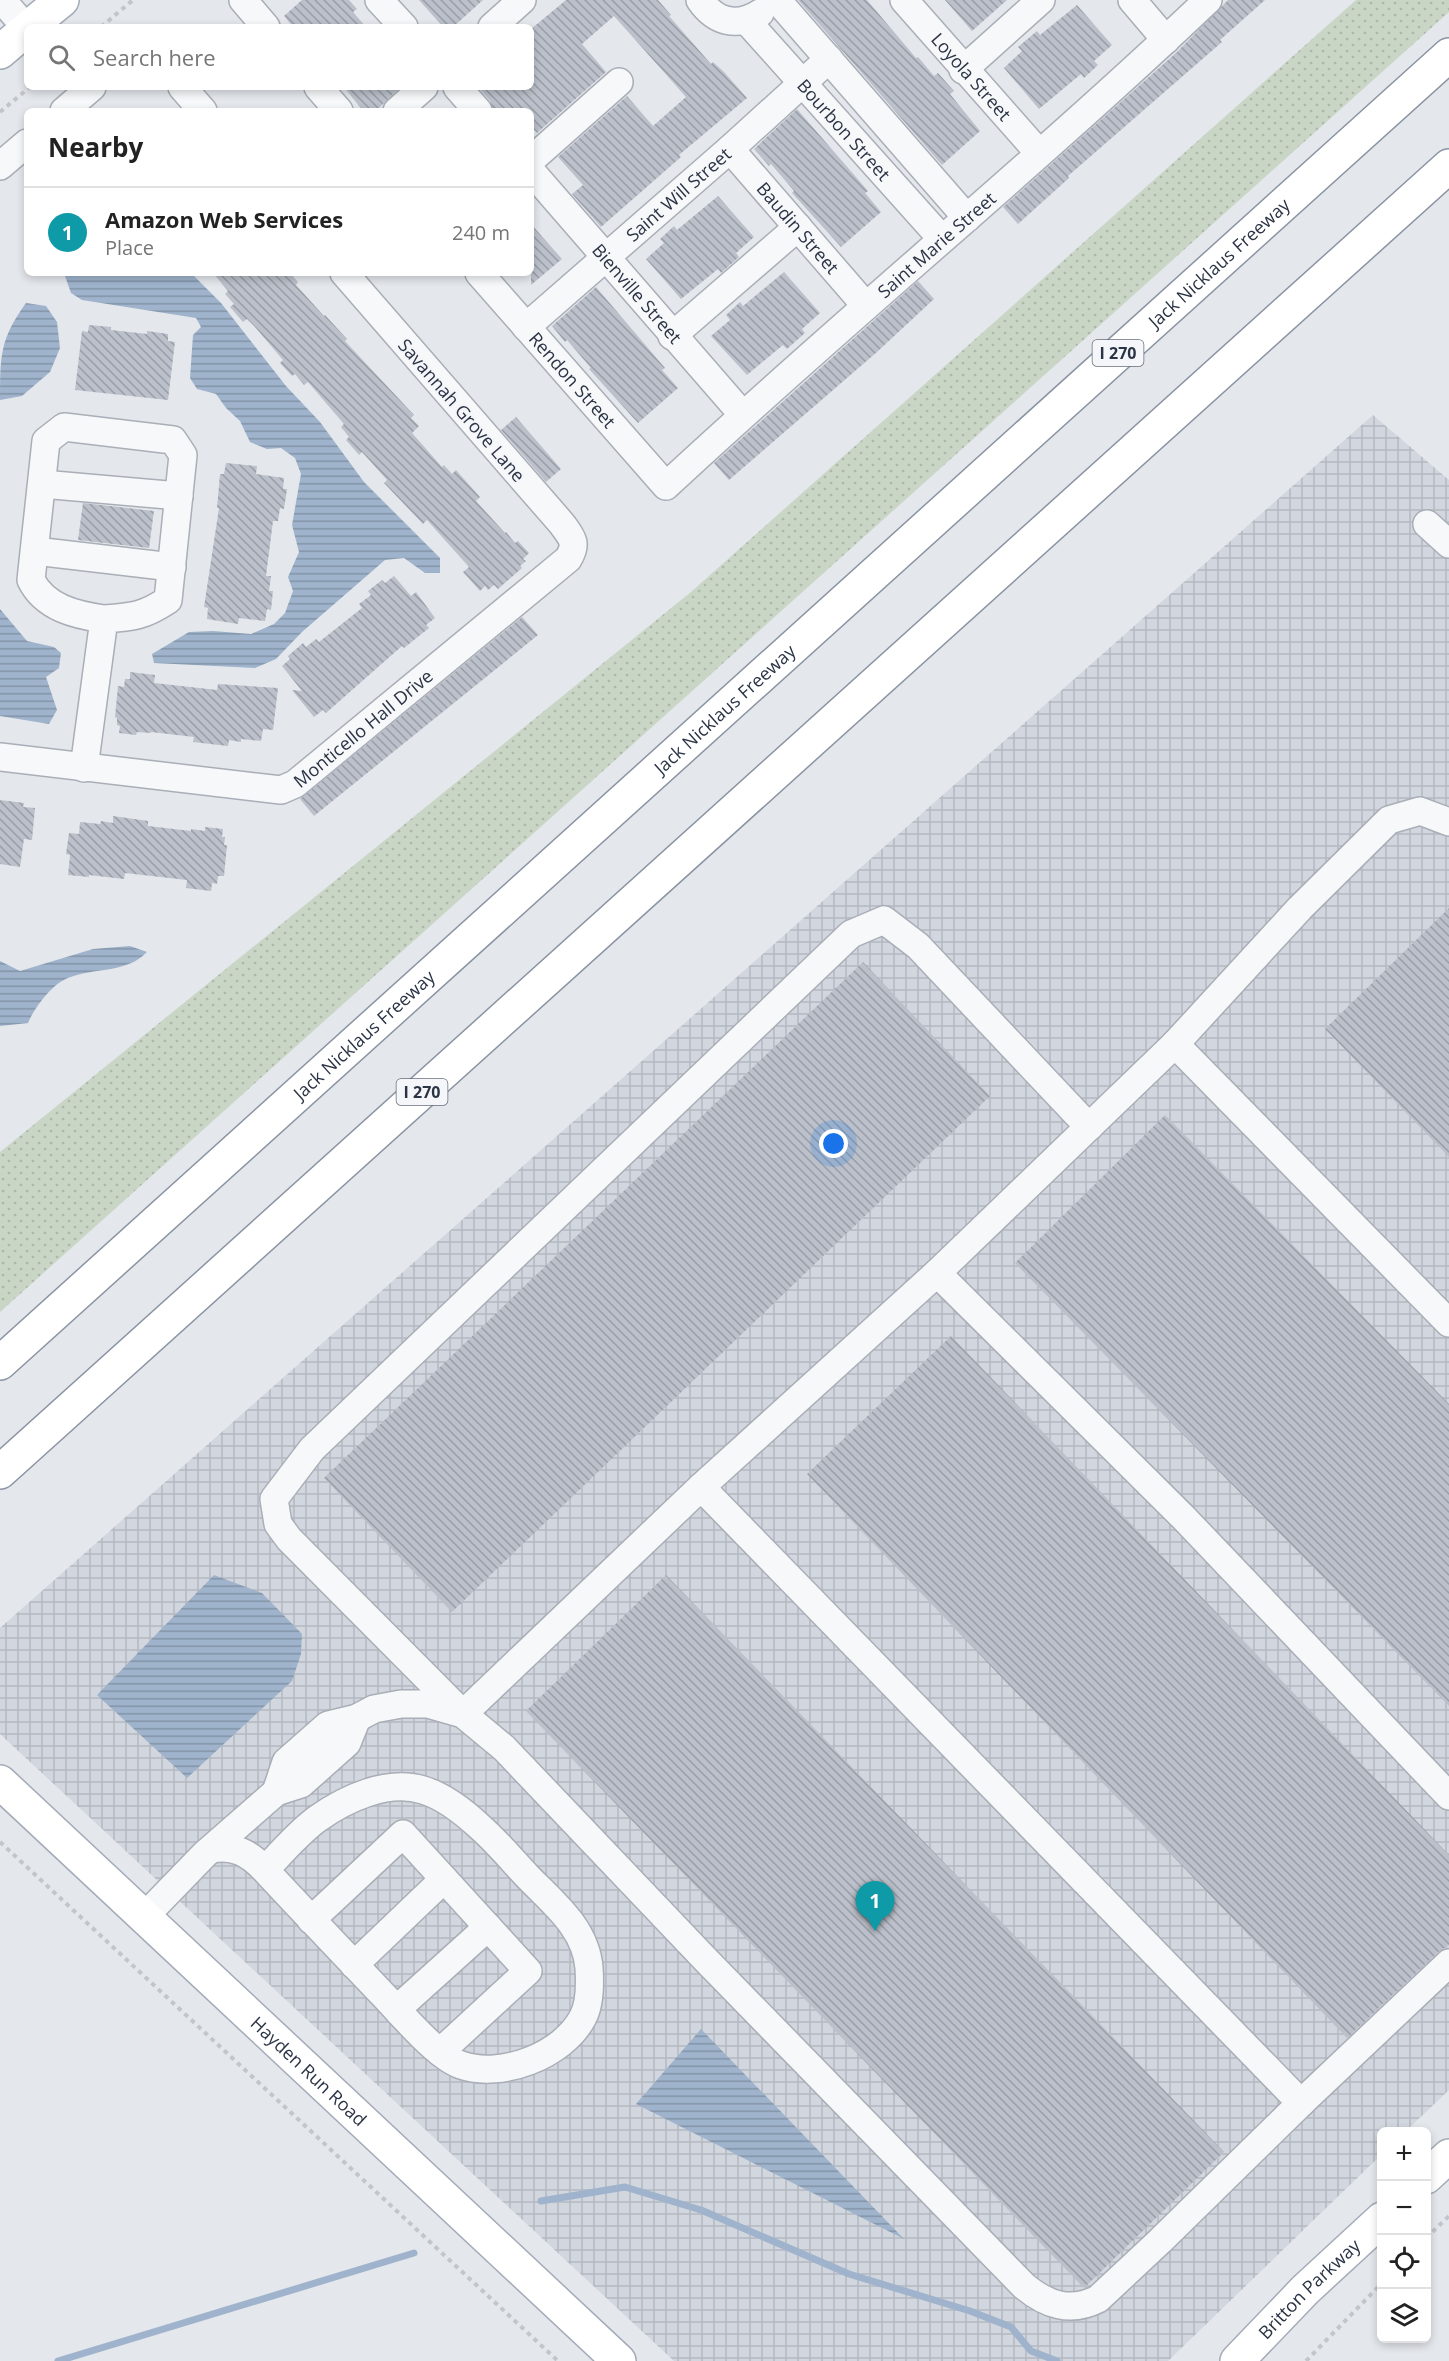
<!DOCTYPE html>
<meta charset="utf-8">
<style>
:root{--surface:#fff;--page:#f2f2f2;--text:#222;--muted:#767676;--line:#e0e0e0;--accent:#d1495b}
body{margin:0;font-family:"Open Sans",sans-serif;background:var(--page);color:var(--text)}
.controls{position:absolute;right:18px;bottom:18px;display:grid;overflow:hidden;border-radius:9px;box-shadow:0 3px 9px #0003}
.controls button{width:54px;height:54px;display:grid;place-items:center;padding:0;border:0;border-bottom:2px solid var(--line);background:var(--surface);color:var(--text);font:30px sans-serif}
.you{position:absolute;left:834px;top:1144px;width:21px;height:21px;margin:-15px;border:4px solid #fff;border-radius:50%;background:#1a73e8;box-shadow:0 0 0 9px #1a73e833}
.badge{display:grid;place-items:center;width:39px;height:39px;border-radius:50%;background:var(--accent);color:#fff;font-size:20px;font-weight:700}
.pin{position:absolute;translate:-50% -50px;filter:drop-shadow(0 2px 3px #0008)}
.pin::after{content:'';position:absolute;top:32px;width:21px;height:18px;background:inherit;clip-path:polygon(0 0,100% 0,50% 100%)}
.list{margin:0;padding:0;list-style:none}
h2{display:flex;justify-content:space-between;align-items:center;height:78px;margin:0;padding:0 24px;font-size:26px}
h2 small{font-size:20px;font-weight:400;color:var(--muted)}
.list li{display:grid;grid-template-columns:39px 1fr auto;gap:18px;align-items:center;box-sizing:border-box;height:90px;padding:0 24px;border-top:2px solid var(--line)}
.list b{display:block;font-size:22px;white-space:nowrap}
.list p{margin:0;font-size:20px;white-space:nowrap;color:var(--muted)}
.list em{font-size:20px;font-style:normal;color:var(--muted)}
.icon{flex:none;width:33px;height:33px;fill:none;stroke:currentColor;stroke-width:2;stroke-linecap:round;stroke-linejoin:round}
.map{position:relative;flex:none;width:1449px;height:2361px;overflow:hidden}
.search{position:absolute;background:var(--surface);box-shadow:0 3px 9px #0003;left:24px;top:24px;width:510px;height:66px;display:flex;align-items:center;gap:15px;box-sizing:border-box;padding:0 21px;border-radius:9px;color:var(--muted);font-size:22px}
.panel{position:absolute;background:var(--surface);box-shadow:0 3px 9px #0003;left:24px;top:108px;width:510px;height:168px;border-radius:9px}
.map>svg:first-child{display:block}
</style>
<div class="map">
<svg width="1449" height="2361" viewBox="0 0 1449 2361">
<defs>
<pattern id="industrial-grid" width="8" height="8" patternUnits="userSpaceOnUse" patternTransform="scale(1.5)"><rect width="8" height="8" fill="#d2d6de"/><path d="M0 4h8M4 0v8" fill="none" stroke="#b4b8c0"/></pattern>
<pattern id="grass-dots" width="8" height="8" patternUnits="userSpaceOnUse" patternTransform="scale(1.5)"><rect width="8" height="8" fill="#c9d6c5"/><path d="M2 2h.1M6 6h.1" fill="none" stroke="#adb8ab" stroke-width="1.8" stroke-linecap="round"/></pattern>
<pattern id="water-rules" width="6" height="5" patternUnits="userSpaceOnUse" patternTransform="scale(1.5)"><rect width="6" height="5" fill="#9fb4cc"/><path d="M0 2.5h6" fill="none" stroke="#8293a7"/></pattern>
<pattern id="building-back-hatch" width="6" height="6" patternUnits="userSpaceOnUse" patternTransform="scale(1.5)"><rect width="6" height="6" fill="#bbc0ca"/><path d="M-1 5l2 2M0 0l6 6M5-1l2 2" fill="none" stroke="#989da6"/></pattern>
</defs>
<rect width="100%" height="100%" fill="#e4e7ec"/>
<polygon fill="url(#industrial-grid)" points="1373,415 1449,480 1449,2090 1406,2131 1382,2132 1381,2155 1168,2361 674,2361 0,1734 0,1628"/>
<polygon fill="url(#grass-dots)" points="1356,0 1449,0 1449,12 0,1312 0,1152 691,592"/>
<g fill="url(#water-rules)">
<polygon points="64,273 191,273 221,303 286,386 320,422 364,482 440,558 440,573 425,573 404,558 385,560 302,632 276,659 255,668 154,663 152,654 189,632 213,631 251,634 274,624 285,613 293,591 288,577 299,552 292,525 301,474 295,458 281,448 267,449 250,442 240,421 226,408 216,394 197,389 190,378 193,335 201,327 196,318 82,300 71,293"/>
<path d="M26 303 46 306 57 322 60 348 50 372 22 396 0 400C0 355 0 339 26 303Z"/>
<polygon points="0,609 27,641 54,647 61,653 59,668 46,677 57,710 49,724 0,716"/>
<path d="M130 946 147 952C126 974 94 967 68 978 52 984 35 1007 28 1023L0 1026V961L20 971 93 949Z"/>
<polygon points="214,1575 262,1593 302,1634 301,1654 292,1681 187,1778 97,1695"/>
<polygon points="701,2029 904,2239 636,2104"/>
</g>
<g fill="none" stroke-linecap="round" stroke-linejoin="round">
<g stroke="#9fb4cc" stroke-width="7">
<polyline points="541,2201 625,2187 701,2210 849,2274 970,2311 1011,2327 1031,2351 1057,2361"/>
<polyline points="58,2361 414,2253"/>
</g>
</g>
<g fill="url(#building-back-hatch)">
<polygon points="302,0 349,0 357,9 353,12 366,27 293,27 284,16"/>
<polygon points="419,0 483,0 453,27 443,27"/>
<polygon points="566,0 658,0 671,15 669,16 711,64 713,62 724,72 747,98 679,155 681,157 601,227 572,194 583,185 558,157 627,96 653,126 686,97 614,16 582,44 606,72 537,133 531,126 531,111 493,111 490,101 478,87 531,87 531,29"/>
<polygon points="798,0 867,0 916,58 918,57 934,76 938,73 954,91 950,94 980,131 942,165"/>
<polygon points="945,0 1007,0 972,31"/>
<polygon points="1228,0 1265,0 1220,40 1222,42 1068,176 1069,178 1018,224 1003,207 1177,52"/>
<polygon points="1077,5 1112,45 1094,61 1098,65 1084,78 1081,74 1039,109 1004,68 1022,51 1018,47 1037,31 1040,35"/>
<polygon points="344,87 400,87 376,111 363,111"/>
<polygon points="797,109 868,191 865,193 881,212 841,247 792,193 794,191 771,164 769,166 754,149"/>
<polygon points="718,196 754,237 736,253 739,257 721,273 718,269 681,299 646,259 664,243 660,239 674,226 677,230"/>
<polygon points="531,224 562,259 531,285"/>
<polygon points="784,272 820,313 802,329 805,333 787,349 783,345 747,375 711,336 730,320 726,315 740,302 743,306"/>
<polygon points="213,273 290,273 298,282 296,285 324,316 325,315 347,339 345,341 414,415 411,418 419,426 412,433 442,467 444,465 452,474 456,470 480,497 476,501 505,533 506,532 515,543 518,541 529,553 523,559 526,561 520,566 522,568 498,589 494,585 488,590 485,586 480,591 463,572 469,567 427,520 423,524 384,483 387,480 362,452 359,455 346,440 349,437 341,427 344,424 308,382 304,385 295,374 292,376 280,363 283,360 255,327 247,319 243,322 230,307 234,304 225,294 228,291"/>
<polygon points="918,281 934,299 877,352 729,480 714,463"/>
<polygon points="596,287 665,368 662,370 678,388 638,423 589,369 591,368 567,340 565,342 552,326"/>
<polygon points="89,325 111,327 111,330 147,334 147,331 168,334 168,341 175,342 168,400 75,390 82,331 88,332"/>
<polygon points="516,417 561,469 546,482 501,430"/>
<polygon points="226,463 257,466 256,474 284,478 283,489 287,489 284,509 280,508 278,521 273,521 266,576 271,576 269,591 273,591 271,610 267,609 265,621 239,618 238,624 207,619 208,608 204,607 219,508 217,508 220,474 224,474"/>
<polygon points="83,503 154,511 149,548 78,540"/>
<polygon points="394,576 411,596 416,592 435,618 426,625 429,628 404,648 402,646 326,713 323,710 314,717 292,690 302,691 282,666 290,659 288,656 303,643 306,647 316,639 319,642 362,608 359,604 371,595 368,591 382,580 385,583"/>
<polygon points="522,617 538,635 314,816 300,799"/>
<polygon points="130,672 155,675 154,683 217,690 218,684 278,688 273,730 263,729 261,741 241,739 241,742 229,740 228,746 193,742 194,737 151,732 151,733 137,732 136,735 119,733 120,726 117,725 117,718 115,717 118,686 124,687 125,679 130,679"/>
<polygon points="0,800 24,803 23,807 35,808 32,840 24,839 20,867 0,864"/>
<polygon points="113,816 148,821 148,826 191,831 191,829 205,831 205,827 223,829 222,837 225,837 224,845 227,845 224,876 218,876 217,884 212,883 211,891 186,888 187,880 125,873 124,879 89,875 89,877 68,875 70,855 66,854 69,833 79,834 80,822 100,824 101,821 113,823"/>
<polygon points="1449,908 1449,1157 1325,1029"/>
<polygon points="863,962 990,1096 452,1612 324,1478"/>
<polygon points="1165,1115 1449,1404 1449,1706 1015,1263"/>
<polygon points="951,1336 1449,1855 1449,1945 1438,1952 1347,2038 807,1474"/>
<polygon points="666,1575 1224,2152 1084,2288 526,1711"/>
</g>
<g fill="none" stroke-linecap="round" stroke-linejoin="round">
<defs>
<g id="minor">
<polyline points="2,0 27,29"/>
<polyline points="243,0 266,27"/>
<polyline points="379,0 404,27"/>
<path d="M700 0C715 22 737 28 760 13"/>
<polyline points="777,0 967,218"/>
<path id="s1" d="M904 0 1039 153"/>
<polyline points="1132,0 1166,40"/>
<path id="s2" d="M746 20 942 239"/>
<polyline points="492,27 522,0"/>
<polyline points="963,70 1041,0"/>
<polyline points="182,87 203,111"/>
<polyline points="318,87 339,111"/>
<polyline points="457,87 478,111"/>
<polyline points="64,111 92,87"/>
<polyline points="397,111 424,87"/>
<path id="s3" d="M730 149 866 306"/>
<polyline points="531,160 619,82"/>
<polyline points="0,166 27,143"/>
<path id="s4" d="M531 171 743 415"/>
<path id="s5" d="M479 273 666 486C843 321 1032 167 1208 0"/>
<path id="s6" d="M526 327 730 149 829 59"/>
<polyline points="672,336 798,227"/>
<polyline points="42,484 179,496"/>
<polyline points="1427,524 1449,544"/>
<polyline points="35,551 172,567"/>
<path id="s7" d="M0 757 281 790 295 784 568 559C578 543 572 538 562 524L344 273"/>
<path d="M84 768 104 619C76 615 45 608 31 580L46 441 64 427 173 440 183 455 168 600C144 616 133 617 104 619"/>
<polyline points="1175,1044 1300,908 1389,820 1420,811 1449,822"/>
<polyline points="937,1273 1175,1044 1449,1323"/>
<polyline points="701,1487 937,1273 1183,1517 1449,1796"/>
<path d="M276 1792 286 1762 328 1725 357 1718 374 1709 401 1704H428L463 1714 504 1748 705 1959 1024 2286C1047 2305 1070 2313 1098 2299L1160 2241 1301 2103 701 1487 463 1714 289 1539 278 1524 274 1499 312 1449 851 934 884 920 918 946 1089 1127"/>
<path d="M212 1849C234 1845 249 1853 265 1870 305 1913 346 1956 387 1999 404 2017 438 2057 461 2065 501 2079 563 2056 583 2017 590 2004 590 1983 589 1968 586 1928 553 1903 527 1876 512 1860 497 1842 480 1827 465 1813 443 1796 423 1790 387 1779 345 1799 317 1819 298 1833 281 1853 265 1870"/>
<polyline points="144,1917 205,1854 276,1792 301,1784 347,1743 357,1718"/>
<polyline points="311,1920 403,1834 528,1971 440,2052"/>
<polyline points="354,1965 444,1879"/>
<polyline points="397,2009 488,1927"/>
<polyline points="1301,2103 1449,1963"/>
</g>
<g id="major">
<polyline points="29,27 62,0"/>
<polyline points="0,52 27,29"/>
<path id="s8" d="M0 1782 619 2361"/>
<polyline points="1426,2177 1449,2156"/>
<path id="s9" d="M1237 2361 1305 2290 1382 2219"/>
</g>
<g id="highway">
<path id="s10" d="M0 1363 1449 55"/>
<polyline points="0,1472 1449,166"/>
</g>
</defs>
<use href="#minor" stroke="#a9aeb7" stroke-width="30"/>
<use href="#major" stroke="#a3abb8" stroke-width="36"/>
<use href="#highway" stroke="#8b94a3" stroke-width="36"/>
<g stroke="#c2c5cb" stroke-width="4" stroke-dasharray="4.5 4.5" stroke-linecap="butt">
<polyline points="101,27 133,0"/>
<polyline points="0,112 30,87"/>
<polyline points="0,1842 558,2361"/>
<polyline points="1426,2238 1449,2216"/>
<polyline points="1306,2361 1382,2283"/>
</g>
<use href="#minor" stroke="#f7f8fa" stroke-width="27"/>
<use href="#major" stroke="#fff" stroke-width="33"/>
<use href="#highway" stroke="#fff" stroke-width="33"/>
</g>
<g text-anchor="middle" dominant-baseline="central" stroke-width="4.5" stroke-linejoin="round" paint-order="stroke">
<g fill="#f4f6f9" stroke="#676e7b" stroke-width="1.5">
<rect x="1092.5" y="340" width="51" height="26" rx="4.5"/>
<rect x="396.5" y="1079" width="51" height="26" rx="4.5"/>
</g>
<g font-size="16" font-weight="bold" fill="#2b3445">
<text x="1118" y="353">I 270</text>
<text x="422" y="1092">I 270</text>
</g>
<g font-size="18" fill="#2b3445" stroke="#f4f6f9">
<text stroke="none"><textPath href="#s1" startOffset="102">Loyola Street</textPath></text>
<text stroke="none"><textPath href="#s2" startOffset="147">Bourbon Street</textPath></text>
<text stroke="none"><textPath href="#s6" startOffset="202">Saint Will Street</textPath></text>
<text stroke="none"><textPath href="#s3" startOffset="104">Baudin Street</textPath></text>
<text stroke="none"><textPath href="#s5" startOffset="646">Saint Marie Street</textPath></text>
<text stroke="none"><textPath href="#s10" startOffset="1642">Jack Nicklaus Freeway</textPath></text>
<text stroke="none"><textPath href="#s4" startOffset="162">Bienville Street</textPath></text>
<text stroke="none"><textPath href="#s5" startOffset="142">Rendon Street</textPath></text>
<text transform="translate(462 410) rotate(49)">Savannah Grove Lane</text>
<text stroke="none"><textPath href="#s10" startOffset="976">Jack Nicklaus Freeway</textPath></text>
<text stroke="none"><textPath href="#s7" startOffset="386">Monticello Hall Drive</textPath></text>
<text stroke="none"><textPath href="#s10" startOffset="490">Jack Nicklaus Freeway</textPath></text>
<text stroke="none"><textPath href="#s8" startOffset="423">Hayden Run Road</textPath></text>
<text stroke="none"><textPath href="#s9" startOffset="102">Britton Parkway</textPath></text>
</g>
</g>
</svg>
<div class="controls">
<button>+</button>
<button>−</button>
<button><svg class="icon" aria-label="locate" viewBox="0 0 24 24"><circle cx="12" cy="12" r="6"/><path d="M12 2v4M12 18v4M2 12h4M18 12h4"/></svg></button>
<button><svg class="icon" aria-label="layers" viewBox="0 0 24 24"><path d="M12 4l9 5-9 5-9-5zM3 14l9 5 9-5"/></svg></button>
</div>
<div class="you"></div>
<div class="pin badge" style="left:875px;top:1931px;background:#0f9aa8">1</div>
<div class="search"><svg class="icon" aria-label="search" viewBox="0 0 24 24"><circle cx="10" cy="10" r="6"/><path d="M15 15l6 6"/></svg>Search here</div>
<section class="panel">
<h2>Nearby<small></small></h2>
<ul class="list">
<li><span class="badge" style="background:#0f9aa8">1</span><div><b>Amazon Web Services</b><p>Place</p></div><em>240 m</em></li>
</ul>
</section>
</div>
